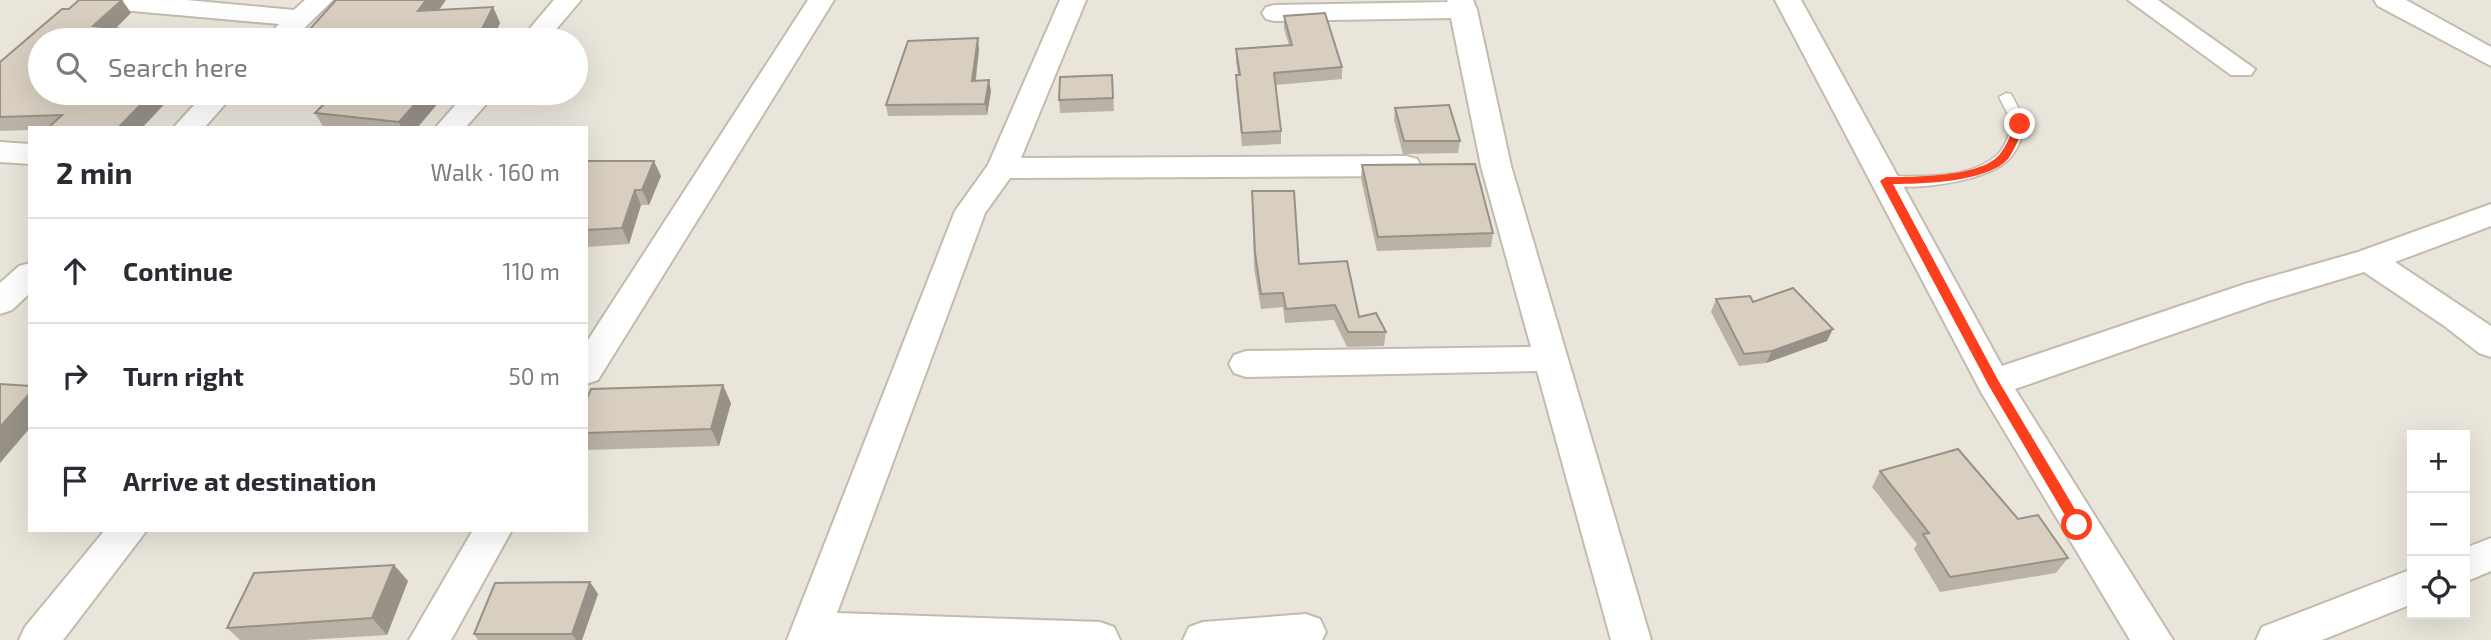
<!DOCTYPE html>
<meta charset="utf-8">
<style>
:root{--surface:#fff;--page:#f7f7f7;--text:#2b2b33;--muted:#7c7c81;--line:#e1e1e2}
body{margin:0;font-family:"Exo 2",sans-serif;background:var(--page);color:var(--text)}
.controls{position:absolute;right:21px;bottom:21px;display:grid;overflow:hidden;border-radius:0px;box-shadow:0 7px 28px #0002}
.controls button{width:63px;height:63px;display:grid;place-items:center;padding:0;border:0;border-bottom:2px solid var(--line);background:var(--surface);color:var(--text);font:35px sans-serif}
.stop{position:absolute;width:21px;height:21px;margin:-16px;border:5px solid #fc3f1d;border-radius:50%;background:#fff}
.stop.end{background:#fc3f1d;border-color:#fff;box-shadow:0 2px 7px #0008}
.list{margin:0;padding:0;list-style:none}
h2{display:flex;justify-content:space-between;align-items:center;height:91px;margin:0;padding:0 28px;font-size:30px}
h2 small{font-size:23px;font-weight:400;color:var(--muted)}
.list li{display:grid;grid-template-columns:46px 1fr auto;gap:21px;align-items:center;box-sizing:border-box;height:105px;padding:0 28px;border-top:2px solid var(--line)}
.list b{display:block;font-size:26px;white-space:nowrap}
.list em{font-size:23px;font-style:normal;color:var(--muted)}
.icon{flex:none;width:38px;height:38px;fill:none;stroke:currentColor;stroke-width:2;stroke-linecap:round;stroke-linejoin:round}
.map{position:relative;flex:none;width:2491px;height:640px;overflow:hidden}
.search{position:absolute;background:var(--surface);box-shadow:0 7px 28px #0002;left:28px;top:28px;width:560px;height:77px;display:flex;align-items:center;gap:18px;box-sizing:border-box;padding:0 24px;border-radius:38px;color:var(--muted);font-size:26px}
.panel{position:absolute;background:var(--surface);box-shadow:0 7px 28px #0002;left:28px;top:126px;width:560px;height:406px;border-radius:0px}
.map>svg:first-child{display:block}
</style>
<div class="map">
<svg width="2491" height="640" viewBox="0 0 2491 640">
<rect width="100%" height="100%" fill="#f6f3ec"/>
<path fill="#eae5da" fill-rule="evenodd" d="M0 0H2491V640H0ZM40 40H576V93H40ZM30 128H586V530H30ZM2412 435H2465V614H2412Z"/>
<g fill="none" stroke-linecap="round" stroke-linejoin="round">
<defs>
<path id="service" d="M2006 93 2011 94 2027 124C2022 137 2017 153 2006 162 1982 182 1911 192 1881 184L1879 181 1886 176C1921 176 1970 180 1998 154 2006 146 2009 134 2013 124L1999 97Z"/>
<g id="minor">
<polygon points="86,0 186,0 294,10 305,0 333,0 292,40 264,40 279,24 99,8 90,6"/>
<polygon points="554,0 581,0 547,40 520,40"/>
<polygon points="808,0 834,0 598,380 586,384 586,343"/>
<polygon points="1060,0 1086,0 1021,158 1406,156 1417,159 1421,166 1417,173 1406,176 1010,178 985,213 837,613 1100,622 1114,627 1120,640 787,640 955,211 988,165"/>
<polygon points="1447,0 1473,0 1477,10 1511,166 1651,640 1611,640 1537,371 1246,377 1234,373 1229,364 1234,355 1246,351 1531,347 1481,166 1451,18 1275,21 1266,19 1262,13 1266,7 1275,5 1448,2"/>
<polygon points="1775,0 1801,0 2002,366 2245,284 2358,252 2491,204 2491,226 2395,262 2491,326 2491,357 2479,353 2443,325 2364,272 2268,301 2015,389 2173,640 2130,640 1981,392"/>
<polygon points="2128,0 2158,0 2255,69 2251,75 2231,75"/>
<polygon points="2374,0 2406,0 2491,47 2491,66 2378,6"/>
<polygon points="205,93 235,93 204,128 173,128"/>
<polygon points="466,93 496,93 465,128 435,128"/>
<polygon points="0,142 30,144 30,164 0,162"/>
<polygon points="30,263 30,293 12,310 0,314 0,283 19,266"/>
<polygon points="105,530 147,530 63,640 19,640 25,627"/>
<polygon points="473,530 512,530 451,640 409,640"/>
<polygon points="2491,538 2491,571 2465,582 2465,548"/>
<polygon points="2412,569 2412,604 2322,640 2256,640 2262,627"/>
<polygon points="1306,614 1320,619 1326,632 1322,640 1183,640 1189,627 1203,622"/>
</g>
</defs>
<use href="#service" stroke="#c2bbae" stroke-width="3"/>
<use href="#minor" stroke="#c2bbae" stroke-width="4"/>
<use href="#service" fill="#fff" fill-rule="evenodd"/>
<use href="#minor" fill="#fff" fill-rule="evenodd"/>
</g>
<g fill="#bab2a6">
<polygon points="122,0 131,13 40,40 142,128 30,128 30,130 0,131 0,62 69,9"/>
<polygon points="336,0 446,0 439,10 493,7 500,23 492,40 300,40"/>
<polygon points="1284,16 1342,67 1342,79 1276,85 1281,131 1281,144 1242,146 1236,87 1236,75 1238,75 1236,62 1236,49 1289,45 1284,29"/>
<polygon points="979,49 976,80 991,91 987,115 888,116 886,105"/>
<polygon points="1112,75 1114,111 1060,113 1059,100"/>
<polygon points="316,93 434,93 439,102 417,128 324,128 315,113 333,95"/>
<polygon points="1395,108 1460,141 1458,153 1403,154 1394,120"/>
<polygon points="586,161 661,176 649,205 641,205 629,244 586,247"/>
<polygon points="1362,165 1493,233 1491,247 1377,251 1361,179"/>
<polygon points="1252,191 1299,264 1359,317 1386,332 1384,346 1347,347 1334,320 1285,323 1283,307 1261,309 1254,268"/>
<polygon points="1716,299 1753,302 1827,341 1766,363 1739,366 1711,312"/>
<polygon points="586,400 731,403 719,446 586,450"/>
<polygon points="1880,471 2018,519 2068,558 2056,573 1940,592 1914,549 1917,544 1872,487"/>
<polygon points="394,565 408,581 387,635 305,640 240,640 227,628"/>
<polygon points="590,582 598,594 582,640 478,640 474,634"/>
</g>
<g fill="#979187">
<polygon points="122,0 131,13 104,40 93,26"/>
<polygon points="426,0 446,0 426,27 418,11"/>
<polygon points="493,7 500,23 492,40 488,40 482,29"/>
<polygon points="141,31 147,40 129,40"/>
<polygon points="442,31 447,40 437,40"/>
<polygon points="978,38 979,49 974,91 972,81"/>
<polygon points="989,80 991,91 987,115 985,104"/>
<polygon points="152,93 175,93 142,128 118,128"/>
<polygon points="425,93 434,93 439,102 417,128 402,128 399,122"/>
<polygon points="654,161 661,176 649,205 642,190"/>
<polygon points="635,190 641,205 629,244 622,228"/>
<polygon points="1833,329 1827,341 1766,363 1772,351"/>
<polygon points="723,385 731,403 719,446 711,429"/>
<polygon points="30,393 30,428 0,463 0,427"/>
<polygon points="394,565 408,581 387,635 372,618"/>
<polygon points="590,582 598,594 582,640 576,640 572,634"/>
</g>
<g fill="#d8cfc1" stroke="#979187" stroke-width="2">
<polygon points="79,0 122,0 93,26 141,31 129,40 40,40 40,93 152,93 118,128 49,127 62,115 0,117 0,62 62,9 69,9"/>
<polygon points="336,0 426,0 418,11 493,7 482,29 442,31 437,40 300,40"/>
<polygon points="1325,13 1342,67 1274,73 1281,131 1242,133 1236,75 1240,75 1236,49 1292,45 1284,16"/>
<polygon points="978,38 972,81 989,80 985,104 886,105 908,41"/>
<polygon points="1112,75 1113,98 1059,100 1060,77"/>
<polygon points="335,93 425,93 399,122 315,113"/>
<polygon points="1449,105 1460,141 1404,141 1395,108"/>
<polygon points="586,161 654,161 642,190 635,190 622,228 586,230"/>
<polygon points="1475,164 1493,233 1378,237 1362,165"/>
<polygon points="1252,191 1294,191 1299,264 1347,261 1359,317 1376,313 1386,332 1348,332 1335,305 1286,309 1283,293 1261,294 1255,253"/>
<polygon points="1793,288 1833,329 1772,351 1744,354 1716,299 1750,296 1753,302"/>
<polygon points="0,384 30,386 30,393 0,427"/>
<polygon points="723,385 711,429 586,433 586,400 591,389"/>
<polygon points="1958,449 2018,519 2038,515 2068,558 1950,577 1923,534 1929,533 1880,471"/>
<polygon points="394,565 372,618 227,628 254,573"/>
<polygon points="590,582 572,634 474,634 495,583"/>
</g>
<path fill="#fc3f1d" d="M2020 121 2025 124C2020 135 2015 150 2008 159 1988 182 1922 184 1893 184L1998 380 2082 521V529H2073L1989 386 1880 181 1886 177C1914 177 1982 177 2000 154 2007 145 2011 134 2015 124Z"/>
</svg>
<div class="controls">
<button>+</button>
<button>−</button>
<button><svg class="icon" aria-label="locate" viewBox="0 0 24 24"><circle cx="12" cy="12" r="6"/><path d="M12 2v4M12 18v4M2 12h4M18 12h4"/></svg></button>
</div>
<div class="stop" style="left:2077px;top:525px"></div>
<div class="stop end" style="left:2020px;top:124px"></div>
<div class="search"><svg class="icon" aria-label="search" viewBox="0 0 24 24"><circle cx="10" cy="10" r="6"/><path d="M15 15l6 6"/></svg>Search here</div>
<section class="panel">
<h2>2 min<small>Walk · 160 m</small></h2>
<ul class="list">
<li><svg class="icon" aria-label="ahead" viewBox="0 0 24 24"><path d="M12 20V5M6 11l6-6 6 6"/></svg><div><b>Continue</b></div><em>110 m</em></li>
<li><svg class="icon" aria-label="right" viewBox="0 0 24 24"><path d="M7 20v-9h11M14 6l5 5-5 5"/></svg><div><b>Turn right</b></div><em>50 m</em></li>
<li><svg class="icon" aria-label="arrive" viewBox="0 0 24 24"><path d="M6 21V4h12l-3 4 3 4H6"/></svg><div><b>Arrive at destination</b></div></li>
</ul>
</section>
</div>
